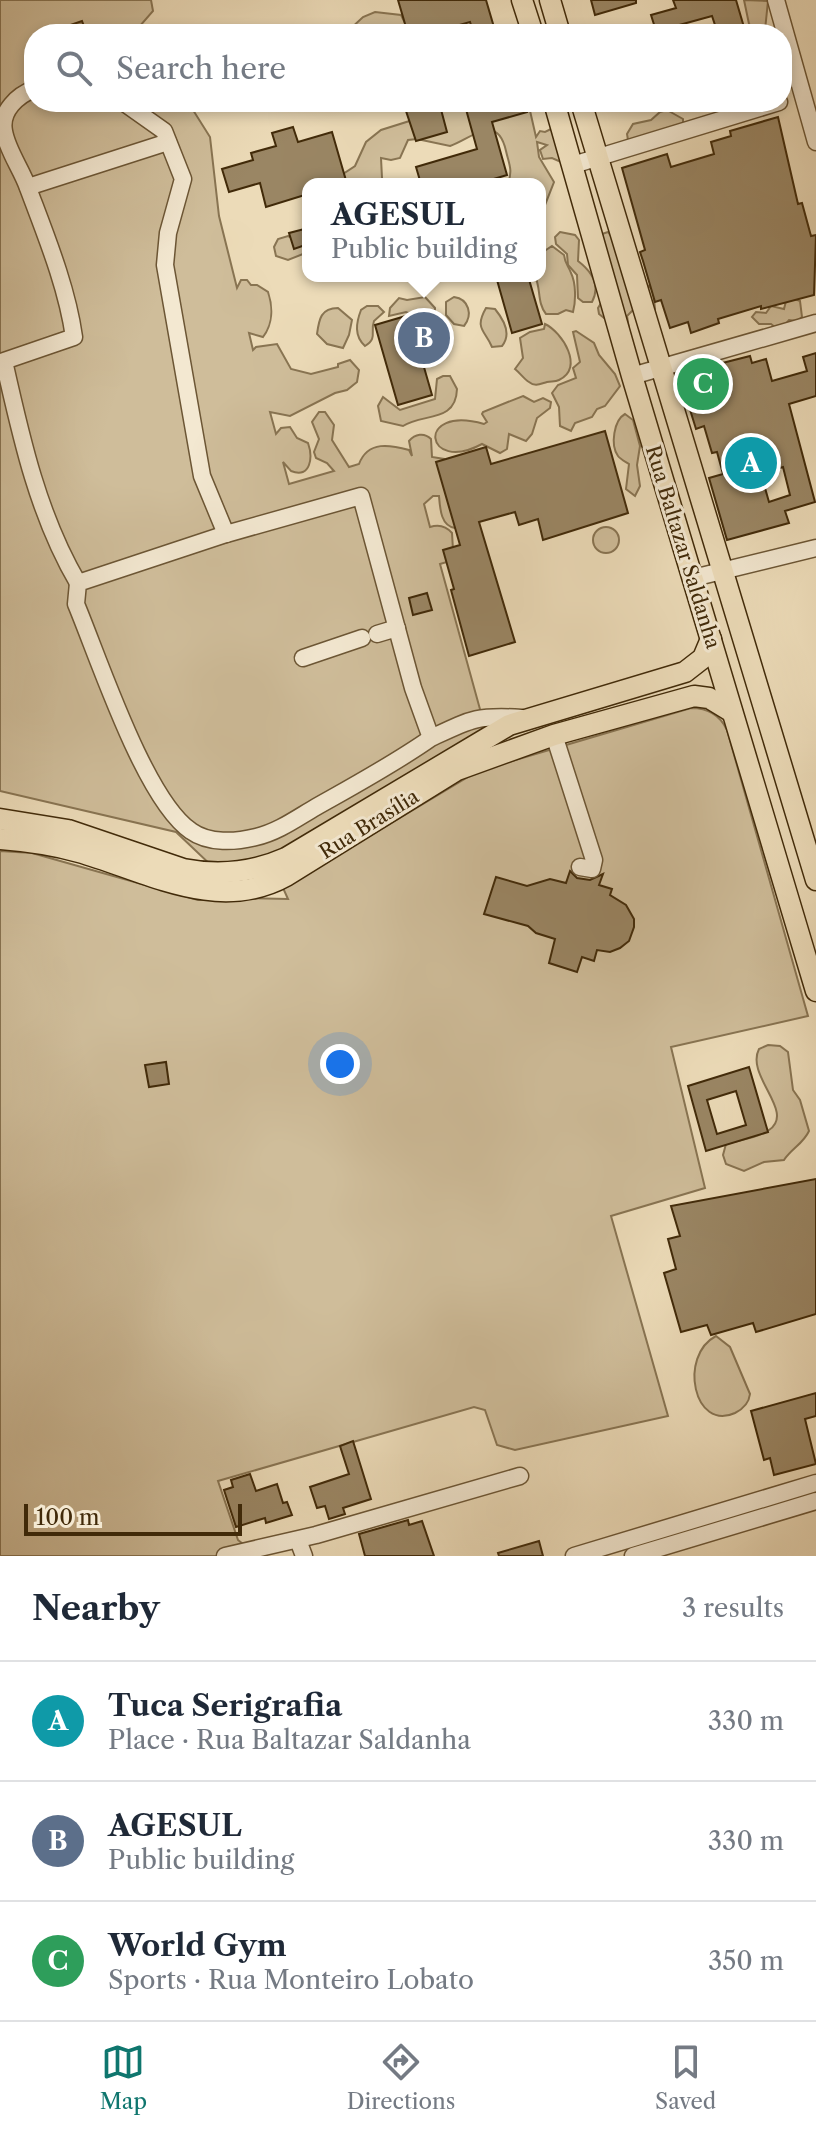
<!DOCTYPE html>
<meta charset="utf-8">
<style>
:root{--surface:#fff;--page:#f6f6f7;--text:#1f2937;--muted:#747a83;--line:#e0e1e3;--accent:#0f766e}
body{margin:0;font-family:"Libre Caslon Text",serif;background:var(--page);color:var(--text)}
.scale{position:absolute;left:24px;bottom:20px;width:218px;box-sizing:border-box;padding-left:8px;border:4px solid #412a09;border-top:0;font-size:22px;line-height:28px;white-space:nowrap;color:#412a09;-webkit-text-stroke:6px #f3e8d1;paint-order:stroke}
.you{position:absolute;left:340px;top:1064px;width:28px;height:28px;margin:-20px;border:6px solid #fff;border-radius:50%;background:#1a73e8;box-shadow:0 0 0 12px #1a73e833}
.badge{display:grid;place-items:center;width:52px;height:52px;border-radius:50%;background:var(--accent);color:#fff;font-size:26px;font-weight:700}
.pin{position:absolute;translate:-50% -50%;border:4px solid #fff;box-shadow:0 2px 8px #0006}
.popup{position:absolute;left:302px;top:178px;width:244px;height:104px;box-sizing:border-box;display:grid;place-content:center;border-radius:16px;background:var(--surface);filter:drop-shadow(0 2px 6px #0005);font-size:26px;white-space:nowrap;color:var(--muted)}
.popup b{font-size:30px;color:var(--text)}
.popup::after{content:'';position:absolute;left:50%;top:100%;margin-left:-16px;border:16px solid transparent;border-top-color:var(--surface)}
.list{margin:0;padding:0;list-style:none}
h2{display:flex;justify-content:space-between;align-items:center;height:104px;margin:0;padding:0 32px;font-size:34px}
h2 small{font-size:26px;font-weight:400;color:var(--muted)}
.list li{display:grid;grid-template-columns:52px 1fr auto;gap:24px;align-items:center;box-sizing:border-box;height:120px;padding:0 32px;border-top:2px solid var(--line)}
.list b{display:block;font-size:30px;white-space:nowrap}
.list p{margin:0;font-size:26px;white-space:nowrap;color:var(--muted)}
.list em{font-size:26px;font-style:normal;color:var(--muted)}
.icon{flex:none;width:44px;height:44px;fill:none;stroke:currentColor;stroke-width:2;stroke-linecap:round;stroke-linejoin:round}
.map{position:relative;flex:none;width:816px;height:1556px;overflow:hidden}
.search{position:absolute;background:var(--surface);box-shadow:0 4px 12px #0003;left:24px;right:24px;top:24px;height:88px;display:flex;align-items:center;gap:20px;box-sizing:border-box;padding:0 28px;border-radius:32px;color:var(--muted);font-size:30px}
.sheet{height:464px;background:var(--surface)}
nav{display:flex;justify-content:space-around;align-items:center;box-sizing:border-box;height:112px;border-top:2px solid var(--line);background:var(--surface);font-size:22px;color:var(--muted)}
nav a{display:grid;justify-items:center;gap:4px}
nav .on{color:var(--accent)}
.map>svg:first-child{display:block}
</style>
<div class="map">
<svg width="816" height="1556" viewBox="0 0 816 1556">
<rect width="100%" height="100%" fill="#ecdbb8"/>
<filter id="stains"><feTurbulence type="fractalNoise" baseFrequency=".0025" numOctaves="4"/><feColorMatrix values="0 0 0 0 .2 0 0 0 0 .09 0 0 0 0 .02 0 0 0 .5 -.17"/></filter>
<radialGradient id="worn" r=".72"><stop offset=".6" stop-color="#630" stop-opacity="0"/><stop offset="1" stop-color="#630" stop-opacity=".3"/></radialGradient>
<g fill="#cfbd9a" stroke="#887452" stroke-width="2">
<path d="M0 0H151L153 11 133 34H34V102H137L155 108 188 102 210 137 219 216 237 288 241 280H247L251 285H257L268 292C273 307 273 324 263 337L249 333 253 350 256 347 277 344 291 369 311 374 338 367V364L350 360 359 370 357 382 347 390 335 393 290 416 270 412 276 434 281 428 290 427 297 438 308 443C313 457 311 479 291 471L283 462 289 484 334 471 327 463 316 458 314 452 319 439 312 422 319 412H325L334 425 332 440 349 467 359 464C368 440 391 445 409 450L412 456 409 441C415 434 424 432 431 439L432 457 444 459 454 484 455 528C441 526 440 509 439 496H433L424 504 430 527C439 524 446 526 452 533L453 550 447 562 440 564 486 731 291 851 216 870 176 832 0 791Z"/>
<polygon points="744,0 768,1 765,30 757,30 749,24"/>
<polygon points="375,12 401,15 406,25 413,34 330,34 348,31 363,17"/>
<path d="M451 102H528L536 137 540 131 545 132 553 128 561 162 552 158 543 159 540 150 547 145 537 142 539 157 554 182 543 210 540 212V184H504L508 183C513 170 509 164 506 151 497 112 472 138 450 146L417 139 408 140 400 158 391 160 381 158 382 178 379 184H335L340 176 355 166 366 142 381 130 419 118Z"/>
<polygon points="667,110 683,119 683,126 633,144 628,140 627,134 633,124 651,120 660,112"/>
<path d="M560 232 575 235 579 240 578 261C591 271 601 285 592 302H583L578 298 577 275 568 265 567 254 556 244 555 237Z"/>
<path d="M608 232 644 282 653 290 655 309 645 341C635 329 642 319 633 310L627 316 631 342 606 316 604 318 599 314 598 308 603 300 602 234Z"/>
<polygon points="288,236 305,244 303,254 288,260 276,256 274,247 278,239"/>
<path d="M552 246 564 255C565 264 568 265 571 273 576 283 576 301 573 312L566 310 558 314H546C537 303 541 288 535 276H540V254Z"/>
<path d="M425 297 435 308C435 326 429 333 440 350L437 361 429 360 421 348 418 317 406 312 389 316 390 308 399 298 407 300Z"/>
<path d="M454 297C469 299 473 315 464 326L454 324 446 315V302Z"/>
<polygon points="795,299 800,301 802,317 797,321 789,320 784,326 776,328 771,324 759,324 752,317 756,312 766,313 771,306 784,309 786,301"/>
<path d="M367 306H378L384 312 374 321C370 332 378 338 365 346 354 336 356 323 361 310Z"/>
<path d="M338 308 352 320 349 335 343 348 327 344 317 334C319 319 321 308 338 308Z"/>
<path d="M486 308 495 309C504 320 512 334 502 346L492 347C485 330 474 329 486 308Z"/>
<path d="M545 324C562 332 585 368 559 380 555 382 551 381 547 382 540 384 535 387 529 382 524 379 520 373 515 369L523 358 520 338 530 332 544 329Z"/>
<polygon points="576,331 594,343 599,355 615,374 620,386 605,406 597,409 592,417 575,423 571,431 560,426 559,407 552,393 558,385 576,378 573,368 580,362 573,332"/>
<path d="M443 376H450L457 389C456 423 423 413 403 426L381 421 378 406 383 397 400 410 435 399 437 379Z"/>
<path d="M523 396 534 402 543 398 551 402 550 408 537 418 532 434 526 441 509 434 507 449 500 453 482 444C425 475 414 404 484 424L487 422 482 414 483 412Z"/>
<path d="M625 414 633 420 640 446 637 465 640 486 635 496 626 489 629 464C626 462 620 459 618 456 610 445 614 420 625 414Z"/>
<circle cx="606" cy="540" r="13"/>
<path d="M691 708C708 708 720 715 727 730L808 1016 671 1047 705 1188 611 1216 668 1416 515 1450 497 1445 485 1410 474 1407 218 1481 238 1540 258 1556H0V851L32 853 198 900 234 898 288 899 283 888 478 771Z"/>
<path d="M768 1045 780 1046 788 1052 793 1090 800 1100 809 1131C803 1144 792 1148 784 1160L764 1162 744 1171 726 1164 723 1155 726 1144C739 1140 758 1138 769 1130 796 1112 745 1076 759 1049Z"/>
<path d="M716 1336 730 1347 750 1394C749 1403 743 1409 735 1413 694 1432 678 1356 716 1336Z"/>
</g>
<g fill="#9a8664" stroke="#412a09" stroke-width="2" fill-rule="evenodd">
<polygon points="398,0 486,0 496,34 474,34 470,22 428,34 408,34"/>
<polygon points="591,0 636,0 636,3 595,15"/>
<polygon points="673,0 736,0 746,34 718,34 712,16 672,27 674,34 657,34 651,15 676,8"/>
<polygon points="82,21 87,34 50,34 50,32"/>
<polygon points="403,102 439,102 447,132 416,141"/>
<polygon points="464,102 478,102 478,105 490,102 524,102 527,112 492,122 507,175 477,184 421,184 416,167 477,149"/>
<polygon points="778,117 798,204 802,203 811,236 816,235 814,295 761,309 761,306 718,319 719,323 691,333 688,322 670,328 661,300 655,302 643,261 640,252 645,250 622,168 667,154 671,167 714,154 711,142 731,136 730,131"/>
<polygon points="293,127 298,142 332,132 347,184 308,184 308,194 266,207 260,183 229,192 222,169 253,160 251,153 276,146 272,133"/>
<polygon points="308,228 308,244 294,249 289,233"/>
<polygon points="510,276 528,276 542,324 512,333 497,280"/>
<polygon points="409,315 432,395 398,405 375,325"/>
<path d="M816 353V396L789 404 815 502 785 511 789 523 727 540 709 478 723 474 717 452 712 453 704 426 696 429 679 374 750 356 752 363 766 359 772 381 807 371 803 357ZM783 467 790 495 769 502 761 474Z"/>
<polygon points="605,431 628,513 543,540 538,519 519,525 515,512 479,522 515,642 469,656 451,590 454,589 443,550 460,545 436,462 486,447 491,464"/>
<polygon points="427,593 432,610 413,615 409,598"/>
<polygon points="570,871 577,878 590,880 603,874 599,885 612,889 610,895 626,905 634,919 634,927 629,941 620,948 610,952 597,950 594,961 582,957 577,972 549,963 555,939 536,933 528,926 484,914 496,877 527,886 550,879 566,883"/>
<polygon points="166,1062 169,1084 149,1087 145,1065"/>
<path d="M749 1067 768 1132 706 1151 688 1086ZM736 1091 746 1125 717 1134 707 1100Z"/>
<polygon points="816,1179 816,1314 756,1332 753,1323 711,1335 707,1325 681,1332 664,1273 676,1269 668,1239 680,1236 671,1206"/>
<polygon points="816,1393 816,1416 805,1419 816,1464 774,1475 770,1458 764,1460 751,1411"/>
<polygon points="353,1441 371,1499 343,1508 345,1514 329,1519 325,1506 317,1508 310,1487 349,1474 340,1446"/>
<polygon points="250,1474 256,1491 277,1484 283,1503 287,1502 292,1515 266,1523 265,1518 236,1527 224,1490 233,1487 231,1480"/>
<polygon points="408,1520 409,1525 422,1521 434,1556 365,1556 359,1534"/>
<polygon points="539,1541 543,1556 499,1556 498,1553"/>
</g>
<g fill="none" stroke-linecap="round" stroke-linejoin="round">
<defs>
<g id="minor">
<polyline points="776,0 816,142"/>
<path d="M34 89C18 95 0 111 4 131 7 150 22 170 28 188 46 236 67 287 74 337L4 361C21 437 38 515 78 583"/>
<polyline points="123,102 164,131 183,179 168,233 165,265 202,476 226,534"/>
<polyline points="573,165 779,102"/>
<polyline points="28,187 168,142"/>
<polyline points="632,376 816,323"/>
<polyline points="693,578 816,548"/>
<polyline points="377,634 397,628"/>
<polyline points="303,658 362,638"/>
<polyline points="554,735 594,860 592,869 580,867"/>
<path d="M431 738C394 764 355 785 316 807 297 818 278 832 256 837 236 842 209 844 191 831 145 800 99 659 76 604L78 583 226 534 361 496 413 688 431 738C471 719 477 715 522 718"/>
<polyline points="298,1540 304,1556"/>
<polyline points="225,1556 316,1535 520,1476"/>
<polyline points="574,1556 816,1483"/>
<polyline points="633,1556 816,1501"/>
</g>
<g id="major">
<polyline points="522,0 533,34"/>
<polyline points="550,0 560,34"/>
<polyline points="554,102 632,376 816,991"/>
<polyline points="581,102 816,880"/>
<path d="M0 819 68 830 183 869C219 876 252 873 286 858L509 725 685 672 703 658 711 639"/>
<path d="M0 839C26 841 54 845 79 852 146 871 218 914 286 876L457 770 554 735 694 696 709 698 732 712"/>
</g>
</defs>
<use href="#minor" stroke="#6c5635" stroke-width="19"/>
<use href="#major" stroke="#412a09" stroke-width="23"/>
<use href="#minor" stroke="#f3e8d1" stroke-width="16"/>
<use href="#major" stroke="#ecdbb8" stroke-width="20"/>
</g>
<g text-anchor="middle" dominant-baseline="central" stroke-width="6" stroke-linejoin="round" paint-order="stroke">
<g font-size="20" fill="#412a09" stroke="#f3e8d1">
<text transform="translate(683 547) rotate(73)">Rua Baltazar Saldanha</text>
<text transform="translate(369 824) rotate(-32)">Rua Brasília</text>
</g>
</g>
<rect width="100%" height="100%" filter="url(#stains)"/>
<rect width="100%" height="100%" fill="url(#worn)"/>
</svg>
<div class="scale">100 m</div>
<div class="you"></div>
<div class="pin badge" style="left:751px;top:463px;background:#0f9aa8">A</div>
<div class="pin badge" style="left:424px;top:338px;background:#5c6f8a">B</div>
<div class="popup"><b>AGESUL</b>Public building</div>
<div class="pin badge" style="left:703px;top:384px;background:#2e9e5b">C</div>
<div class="search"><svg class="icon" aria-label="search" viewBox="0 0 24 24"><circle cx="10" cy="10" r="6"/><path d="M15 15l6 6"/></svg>Search here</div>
</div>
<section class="sheet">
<h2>Nearby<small>3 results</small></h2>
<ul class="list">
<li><span class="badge" style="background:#0f9aa8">A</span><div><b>Tuca Serigrafia</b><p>Place · Rua Baltazar Saldanha</p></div><em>330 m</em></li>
<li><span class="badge" style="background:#5c6f8a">B</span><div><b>AGESUL</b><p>Public building</p></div><em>330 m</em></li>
<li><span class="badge" style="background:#2e9e5b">C</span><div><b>World Gym</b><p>Sports · Rua Monteiro Lobato</p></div><em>350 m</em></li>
</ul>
</section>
<nav>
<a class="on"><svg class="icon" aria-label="map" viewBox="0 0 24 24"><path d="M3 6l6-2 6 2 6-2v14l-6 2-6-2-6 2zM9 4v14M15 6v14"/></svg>Map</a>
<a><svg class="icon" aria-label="directions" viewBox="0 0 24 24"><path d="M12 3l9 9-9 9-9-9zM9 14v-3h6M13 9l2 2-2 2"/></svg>Directions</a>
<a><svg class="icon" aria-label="saved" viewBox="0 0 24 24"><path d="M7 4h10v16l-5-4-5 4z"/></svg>Saved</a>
</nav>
